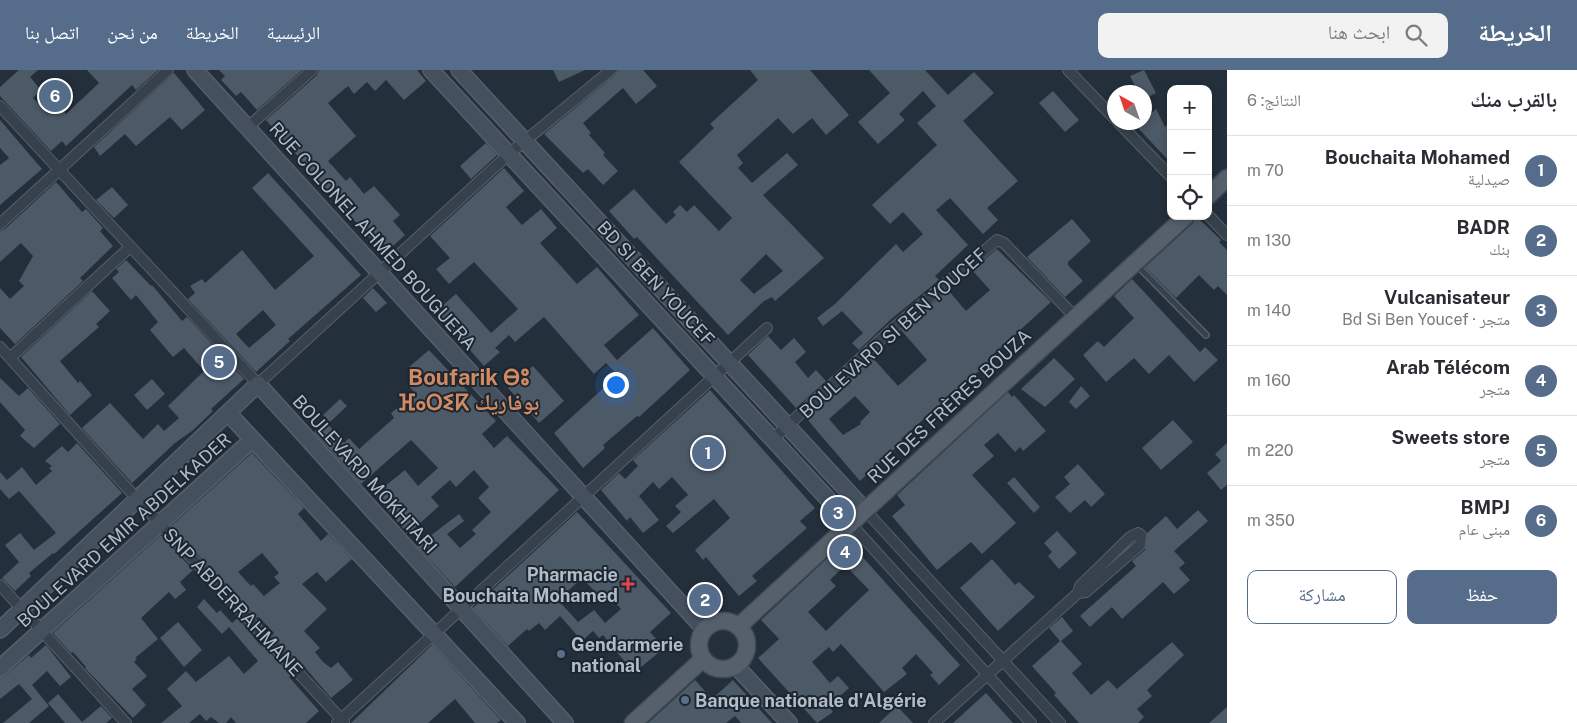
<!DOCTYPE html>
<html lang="ar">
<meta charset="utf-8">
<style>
:root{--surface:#fff;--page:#f2f2f3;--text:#2b2b33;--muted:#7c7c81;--line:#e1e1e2;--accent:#556c8a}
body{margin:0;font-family:"Public Sans","Noto Naskh Arabic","Noto Sans Tifinagh",sans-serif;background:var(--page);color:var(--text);direction:rtl}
.controls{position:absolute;right:15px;top:15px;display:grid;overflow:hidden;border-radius:10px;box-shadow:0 2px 8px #0003}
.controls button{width:45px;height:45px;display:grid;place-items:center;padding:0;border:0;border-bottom:1px solid var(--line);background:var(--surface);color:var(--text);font:25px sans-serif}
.compass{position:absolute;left:1107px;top:15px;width:45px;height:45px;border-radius:50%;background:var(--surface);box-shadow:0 2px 8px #0003;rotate:320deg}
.you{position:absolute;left:615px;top:314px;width:18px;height:18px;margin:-12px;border:4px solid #fff;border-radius:50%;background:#1a73e8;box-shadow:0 0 0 8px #1a73e833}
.badge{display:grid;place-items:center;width:32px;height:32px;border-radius:50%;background:var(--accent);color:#fff;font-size:16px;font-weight:700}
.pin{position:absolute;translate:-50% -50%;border:2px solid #fff;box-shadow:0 1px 5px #0006}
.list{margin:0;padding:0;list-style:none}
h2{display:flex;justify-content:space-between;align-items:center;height:65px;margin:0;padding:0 20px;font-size:21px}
h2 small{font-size:16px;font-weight:400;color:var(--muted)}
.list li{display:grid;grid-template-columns:32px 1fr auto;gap:15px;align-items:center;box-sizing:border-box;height:70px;padding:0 20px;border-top:1px solid var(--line)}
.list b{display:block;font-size:19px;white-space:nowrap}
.list p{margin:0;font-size:16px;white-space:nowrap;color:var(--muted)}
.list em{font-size:16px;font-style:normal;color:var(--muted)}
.actions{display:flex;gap:10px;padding:15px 20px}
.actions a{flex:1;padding:11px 0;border:1px solid var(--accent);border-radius:10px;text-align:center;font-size:18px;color:var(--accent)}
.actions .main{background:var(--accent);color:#fff}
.icon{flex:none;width:28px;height:28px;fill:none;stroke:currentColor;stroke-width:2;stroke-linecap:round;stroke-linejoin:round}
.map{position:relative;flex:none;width:1227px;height:653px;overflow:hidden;direction:ltr}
header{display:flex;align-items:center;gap:30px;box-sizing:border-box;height:70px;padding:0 25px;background:var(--accent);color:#fff}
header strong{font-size:24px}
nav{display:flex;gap:28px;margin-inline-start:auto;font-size:18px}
.search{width:350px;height:45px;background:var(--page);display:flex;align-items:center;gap:12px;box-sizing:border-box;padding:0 18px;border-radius:10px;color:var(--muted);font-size:19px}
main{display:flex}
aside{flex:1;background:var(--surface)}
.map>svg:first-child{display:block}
</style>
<header>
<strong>الخريطة</strong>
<div class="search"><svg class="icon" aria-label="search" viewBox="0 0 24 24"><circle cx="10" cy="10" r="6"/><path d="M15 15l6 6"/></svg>ابحث هنا</div>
<nav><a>الرئيسية</a><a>الخريطة</a><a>من نحن</a><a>اتصل بنا</a></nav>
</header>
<main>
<aside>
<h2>بالقرب منك<small>النتائج: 6</small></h2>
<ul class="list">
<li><span class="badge">1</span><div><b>Bouchaita Mohamed</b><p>صيدلية</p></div><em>70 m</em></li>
<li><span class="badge">2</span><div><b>BADR</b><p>بنك</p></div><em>130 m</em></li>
<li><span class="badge">3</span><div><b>Vulcanisateur</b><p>متجر · Bd Si Ben Youcef</p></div><em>140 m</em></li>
<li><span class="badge">4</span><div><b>Arab Télécom</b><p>متجر</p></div><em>160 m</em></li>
<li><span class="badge">5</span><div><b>Sweets store</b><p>متجر</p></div><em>220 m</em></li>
<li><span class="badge">6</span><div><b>BMPJ</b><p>مبنى عام</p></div><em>350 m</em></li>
</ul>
<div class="actions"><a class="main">حفظ</a><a>مشاركة</a></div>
</aside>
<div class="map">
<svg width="1227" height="653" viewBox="0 0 1227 653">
<rect width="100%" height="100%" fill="#232f3b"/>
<g fill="#4c5967" fill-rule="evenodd">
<polygon points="19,0 38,0 30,7 41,20 33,28 48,44 58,35 66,44 99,13 87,0 158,0 136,20 132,15 66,76 62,71 51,81 0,26 0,17"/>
<polygon points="219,0 302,0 257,40 241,22 236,26 221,10 225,6"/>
<polygon points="319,0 417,0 426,11 404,30 386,10 375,21 367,12 354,24 348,16 328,33 356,66 328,91 346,111 350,107 364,124 374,116 400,145 393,151 405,165 384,184 266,50 317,5"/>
<polygon points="553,0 585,0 559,12"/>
<polygon points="618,0 643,0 657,16 636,34 623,18 583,53 591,63 589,65 605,83 603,85 618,101 603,115 588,99 583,103 544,64 615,5"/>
<path d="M750 0H810L849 45 826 65 812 48 793 64 778 48 737 85 743 93 738 98 752 113 787 83 798 95 763 125 824 188 775 231 772 227 764 231 728 265 637 167 634 169 609 141 634 119 666 154 676 145 673 142 680 135 687 142 694 135 719 161 732 148 679 92 714 58 710 54 758 10ZM766 184 783 201 754 224 740 210Z"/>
<polygon points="869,0 925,0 948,25 974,2 994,23 963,51 1018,111 987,138 998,150 983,164 950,128 936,140 968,175 935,206 939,210 890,250 859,280 852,273 863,263 842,241 823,256 817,248 835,234 896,174 903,182 923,164 903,142 890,154 872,135 937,75 917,53 936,36 923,21 899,44 905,50 878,74 858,52 890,23"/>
<polygon points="1144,0 1156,23 1144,29 1144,22 1138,22 1130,6"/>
<polygon points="174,3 205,40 182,60 170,47 136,76 125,64 100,86 94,77"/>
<polygon points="1053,21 1079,50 1065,62 1039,33"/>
<polygon points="1156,39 1165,57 1171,52 1171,93 1137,57 1144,52 1144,50"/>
<polygon points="0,50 42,99 0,135 0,95 9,88 0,78"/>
<polygon points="486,73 497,85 471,109 460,96"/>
<polygon points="504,98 524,121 506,137 522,155 541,139 557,158 540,173 577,214 597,197 639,245 604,275 617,290 653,258 690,300 639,347 637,346 603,375 605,378 583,398 554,363 618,305 606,293 594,304 544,247 515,272 509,265 495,278 500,282 484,296 436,241 456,224 491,263 518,239 474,192 449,214 436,199 450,188 430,166"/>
<path d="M268 103 361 205 288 269 290 271 256 302 188 229 195 223 190 216 202 209 205 213 242 180 275 220 314 186 252 118ZM263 240 276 255 249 278 236 264Z"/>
<polygon points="56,112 82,142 86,139 103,158 100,161 113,176 80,208 83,211 15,274 0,258 0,218 10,229 24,216 19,211 33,186 21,173 0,192 0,161 5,159"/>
<polygon points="112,117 128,135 114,148 96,130"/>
<polygon points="1196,146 1221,170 1219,172 1227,180 1227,225 1218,216 1214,220 1199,205 1176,228 1145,197 1193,153"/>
<polygon points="1072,149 1091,171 1068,192 1068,195 1083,211 1065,227 1027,187"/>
<path d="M997 179 1051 232 987 290 989 292 901 369 903 371 860 411 806 348 872 287 898 316 927 290 901 260 948 220 966 241 990 220 972 200ZM855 326 870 342 860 352 861 354 843 365 829 349Z"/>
<polygon points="126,190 151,216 152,215 182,251 187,247 244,309 211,339 213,341 192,361 175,373 132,413 82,358 110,333 143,369 158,354 164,361 179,348 168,336 204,301 184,278 173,287 150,260 158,252 136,225 131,230 112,208 119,202 116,199"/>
<polygon points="1132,209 1200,282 1205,277 1218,290 1194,312 1169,285 1149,304 1134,288 1106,312 1083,285 1098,271 1104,277 1134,248 1114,226"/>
<polygon points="373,218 387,233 376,242 363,228"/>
<polygon points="92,221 110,241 96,254 99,257 60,291 78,313 80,311 92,325 70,345 21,287"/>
<polygon points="768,266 781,280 794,268 806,282 795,292 808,308 816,300 826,311 796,338 748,285"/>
<polygon points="429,280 496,351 482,364 494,378 507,366 559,420 455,517 417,476 459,444 464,451 447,464 460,478 476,464 472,460 491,442 478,428 489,417 474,400 456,417 450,410 431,427 439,436 408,464 375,424 405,400 418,416 438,398 411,370 361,414 314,362 326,352 344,373 349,368 359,379 394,348 391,343 416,324 408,315 417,306 409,297"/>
<polygon points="1054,288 1075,309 1045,337 1021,319"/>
<polygon points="533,296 564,331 539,353 508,318"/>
<polygon points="0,308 19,326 28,318 60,354 34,378 20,366 25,360 0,332"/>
<polygon points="152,309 165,324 147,340 134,325"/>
<polygon points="1081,316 1090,326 1076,339 1069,332"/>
<polygon points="710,320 815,438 800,451 807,458 752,506 757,511 739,526 706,487 703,490 695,480 730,448 714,429 673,463 666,456 681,442 675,436 688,425 672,407 659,419 653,412 639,426 659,450 643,463 630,447 627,451 601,420 619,403 625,409 638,396 633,390"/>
<polygon points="1008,322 1012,327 1014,325 1046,361 1023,381 1020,377 1015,382 998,363 984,375 994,386 972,405 1016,453 982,484 971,472 937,500 892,446 905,435 897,425"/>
<polygon points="340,329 347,336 330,352 323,345"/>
<polygon points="1173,350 1193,372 1161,400 1142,378"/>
<polygon points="77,373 122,423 54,484 53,483 29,503 31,506 15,521 2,508 19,492 5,475 20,463 34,480 56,463 19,421 9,429 0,419 0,402 7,410 22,397 36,415 52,401 49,398 52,396 45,391 62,376 68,382"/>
<polygon points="1227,373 1227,415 1221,420 1207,403 1221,391 1215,384"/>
<path d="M252 383 304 438 298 444 321 471 328 464 352 489 326 512 317 502 302 514 327 539 304 561 320 578 315 582 323 592 331 598 338 592 353 610 331 628 302 594 301 595 272 565 274 563 259 547 257 548 171 456ZM262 483 279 503 274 507 280 513 264 526 253 514 251 516 238 502Z"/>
<polygon points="1078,394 1105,424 1091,437 1085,430 1070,443 1055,427 1070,414 1064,407"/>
<polygon points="1014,407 1040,437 1034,443 1007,413"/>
<polygon points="1198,440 1208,451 1174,481 1185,493 1179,498 1190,510 1174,524 1163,512 1122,549 1112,537 1090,557 1080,546 1136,496 1132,491 1145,480 1147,463 1166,446 1177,459"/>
<path d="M577 442 671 543 650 562 664 578 634 603 603 565 599 568 593 561 582 571 560 546 545 560 539 553 529 561 527 559 508 576 473 538ZM582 508 603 530 609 525 621 539 605 553 594 540 578 552 558 530Z"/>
<polygon points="1057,461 1077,483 1059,499 1048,486 1052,482 1044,473"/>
<polygon points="161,465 193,500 180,512 186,520 175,529 169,522 141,548 158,569 135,588 137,589 134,592 147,606 132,619 146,635 133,648 85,598 86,597 73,582 71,583 53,563"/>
<path d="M847 470 960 595 939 615 930 605 933 603 916 584 902 598 907 604 884 622 841 574 833 582 829 577 812 592 830 613 838 606 849 618 829 636 833 642 817 653 758 588 779 569 761 550ZM845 495 869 520 826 561 808 542 836 516 830 510Z"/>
<polygon points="992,489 1015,515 1019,512 1035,527 998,561 960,518"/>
<polygon points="204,529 217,543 220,540 232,553 238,548 261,576 262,574 291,605 289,607 319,641 306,653 236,653 231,647 226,653 219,653 211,647 206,651 200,644 189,653 161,653 182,636 167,619 186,601 196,612 229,586 244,604 258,591 229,557 222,564 197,537"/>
<polygon points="1062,547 1073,561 1061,571 1082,594 1072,603 1091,625 1108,610 1117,619 1172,572 1184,585 1147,620 1152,626 1137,639 1144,647 1138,653 1079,653 1054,625 1056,623 1032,596 1060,571 1049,558"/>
<polygon points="178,552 202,580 184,597 160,568"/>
<polygon points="46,575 71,607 60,616 47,601 32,615 49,636 29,653 3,653 32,629 19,614 0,629 0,607 6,605 29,585 31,588"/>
<polygon points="432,575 501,650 497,653 475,653 455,629 428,653 351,653"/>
<polygon points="695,610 712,629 733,610 772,653 741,653 735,646 726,653 648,653"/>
<polygon points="986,623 1013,653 953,653"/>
<polygon points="58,624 82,652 101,636 112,648 106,653 65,653 48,633"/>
<polygon points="897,636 913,653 879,653"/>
<polygon points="1227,637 1227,653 1209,653"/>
</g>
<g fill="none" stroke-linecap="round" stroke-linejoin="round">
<defs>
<polyline id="lane" points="1137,195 1206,265"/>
<g id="street">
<polyline points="1068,0 1114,48"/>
<polyline points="0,36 258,314 509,84 611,0"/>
<polyline points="1118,52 1171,107"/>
<polyline points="248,57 312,0"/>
<polyline points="1208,145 1227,165"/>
<polyline points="0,154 168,0"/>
<polyline points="0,277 138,430 344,652"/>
<polyline points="10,288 130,177"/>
<polyline points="773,369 891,260 997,170 1004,173 1076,248"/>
<polyline points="865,440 1060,653"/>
<polyline points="851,454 1031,653"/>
<polyline points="0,515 126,653"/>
<polyline points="337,653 767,258"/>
<polyline points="934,653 1078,523 1086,522 1140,475 1141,465 1138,463 1130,467 1080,516 1078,523"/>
</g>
<g id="secondary">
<polyline points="195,0 704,559"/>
<polyline points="431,0 851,454"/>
<polyline points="459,0 865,440"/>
<polyline points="229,344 517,653"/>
<polyline points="0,560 258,314 565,653"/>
<polyline points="736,596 789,653"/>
<polyline points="0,598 252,370"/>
</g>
<g id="primary">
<polyline points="1208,126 1227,108"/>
<circle cx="723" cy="575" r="24"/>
<polyline points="739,556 1186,146"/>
<polyline points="633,653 703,589"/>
</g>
</defs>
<use href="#lane" stroke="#555f69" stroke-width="8"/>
<use href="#street" stroke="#555f69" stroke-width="12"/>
<use href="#secondary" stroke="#555f69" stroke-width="18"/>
<use href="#primary" stroke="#404a54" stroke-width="19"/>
<use href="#lane" stroke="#37414b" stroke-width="5"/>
<use href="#street" stroke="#37414b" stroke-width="10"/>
<use href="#secondary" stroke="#45505e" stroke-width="15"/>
<use href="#primary" stroke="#55606b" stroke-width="16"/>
</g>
<path fill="#e0444e" stroke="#1c2630" stroke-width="2" d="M625.5 506.5h5v5h5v5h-5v5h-5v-5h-5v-5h5z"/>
<g fill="#5c6f8a" stroke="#1c2630" stroke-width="2">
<circle cx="561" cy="584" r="5"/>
<circle cx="685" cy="630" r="5"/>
</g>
<g text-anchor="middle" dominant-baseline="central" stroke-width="4" stroke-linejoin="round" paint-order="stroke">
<g font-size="18" fill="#b2bcc7" stroke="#1c2630">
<text transform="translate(373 166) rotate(48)">RUE COLONEL AHMED BOUGUERA</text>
<text transform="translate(656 213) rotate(47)">BD SI BEN YOUCEF</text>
<text transform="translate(893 263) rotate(-42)">BOULEVARD SI BEN YOUCEF</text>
<text transform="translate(949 336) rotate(-43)">RUE DES FRÈRES BOUZA</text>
<text transform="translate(365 404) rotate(48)">BOULEVARD MOKHTARI</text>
<text transform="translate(124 460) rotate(-42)">BOULEVARD EMIR ABDELKADER</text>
<text transform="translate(233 532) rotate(47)">SNP ABDERRAHMANE</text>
</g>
<g font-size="18" font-weight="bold" fill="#b2bcc7" stroke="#1c2630" text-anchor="start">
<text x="618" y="504" text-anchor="end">Pharmacie<tspan x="618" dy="21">Bouchaita Mohamed</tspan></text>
<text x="571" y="574">Gendarmerie<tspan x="571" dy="21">national</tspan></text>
<text x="695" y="630">Banque nationale d'Algérie</text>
</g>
<g font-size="22" font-weight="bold" fill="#d18a62" stroke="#1c2630">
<text x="469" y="307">Boufarik ⴱⵓ<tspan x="469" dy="25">ⴼⴰⵔⵉⴽ بوفاريك</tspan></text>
</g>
</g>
</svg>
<div class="controls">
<button>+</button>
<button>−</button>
<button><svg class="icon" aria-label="locate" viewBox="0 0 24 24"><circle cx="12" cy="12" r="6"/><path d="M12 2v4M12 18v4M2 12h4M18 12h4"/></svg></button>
</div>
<svg class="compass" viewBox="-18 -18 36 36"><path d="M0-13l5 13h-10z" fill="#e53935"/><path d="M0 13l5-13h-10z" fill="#7c7c81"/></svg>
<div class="you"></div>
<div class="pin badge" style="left:708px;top:383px">1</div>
<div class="pin badge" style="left:705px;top:530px">2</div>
<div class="pin badge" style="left:838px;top:443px">3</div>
<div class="pin badge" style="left:845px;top:482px">4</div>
<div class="pin badge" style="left:219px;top:292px">5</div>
<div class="pin badge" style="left:55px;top:26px">6</div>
</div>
</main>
